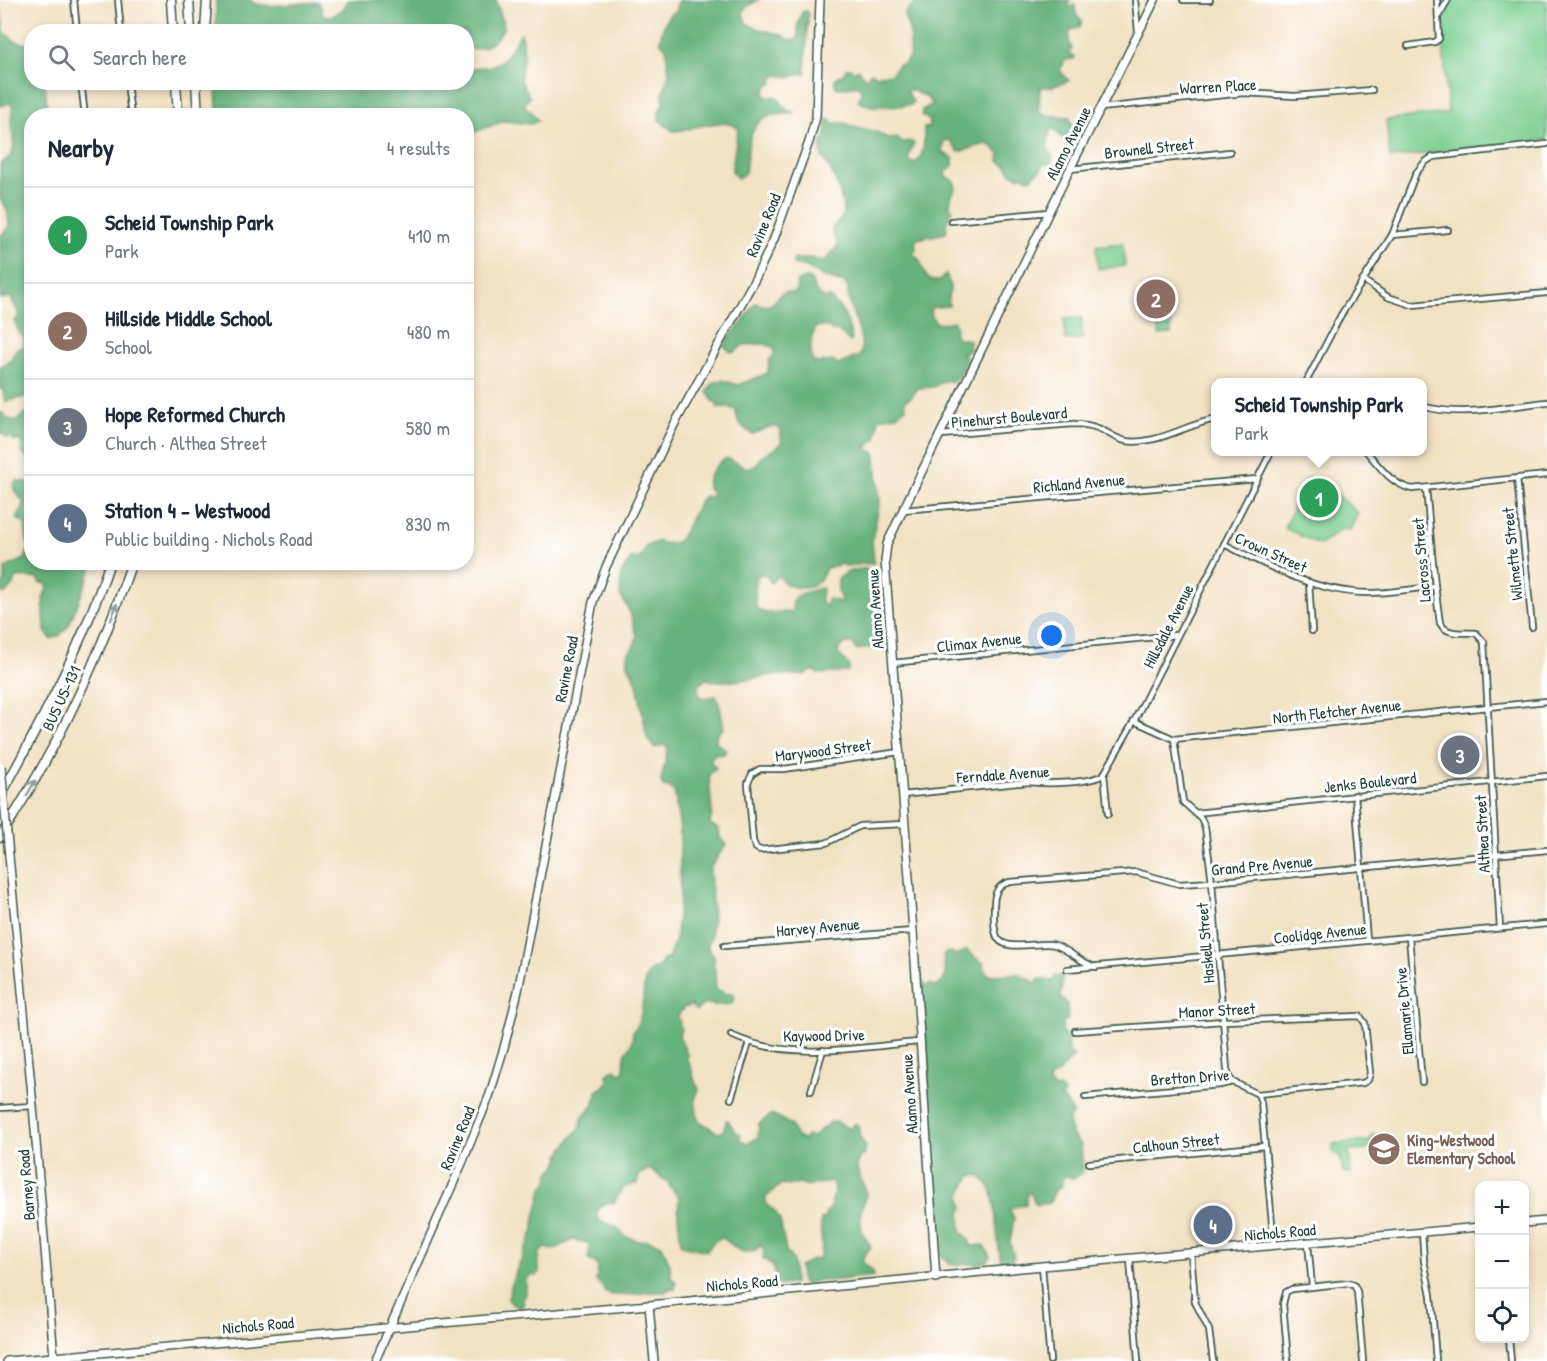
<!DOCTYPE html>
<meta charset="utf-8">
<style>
:root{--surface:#fff;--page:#f6f6f7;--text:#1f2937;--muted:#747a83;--line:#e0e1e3;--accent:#ea580c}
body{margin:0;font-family:"Patrick Hand",sans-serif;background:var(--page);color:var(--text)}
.controls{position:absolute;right:18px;bottom:18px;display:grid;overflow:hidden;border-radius:12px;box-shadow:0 3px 9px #0003}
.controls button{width:54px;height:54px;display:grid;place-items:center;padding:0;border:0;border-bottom:2px solid var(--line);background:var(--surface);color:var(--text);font:30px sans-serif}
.you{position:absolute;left:1052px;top:636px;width:21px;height:21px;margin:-15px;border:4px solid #fff;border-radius:50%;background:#1a73e8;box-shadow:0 0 0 9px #1a73e833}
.badge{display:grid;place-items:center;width:39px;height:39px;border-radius:50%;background:var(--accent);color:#fff;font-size:20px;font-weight:700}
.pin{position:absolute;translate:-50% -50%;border:3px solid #fff;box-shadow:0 2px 6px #0006}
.popup{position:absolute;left:1211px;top:378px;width:216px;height:78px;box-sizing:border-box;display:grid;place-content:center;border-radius:12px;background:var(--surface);filter:drop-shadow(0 2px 4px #0005);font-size:20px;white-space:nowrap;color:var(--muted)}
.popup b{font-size:22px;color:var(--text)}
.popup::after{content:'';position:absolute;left:50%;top:100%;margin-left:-12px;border:12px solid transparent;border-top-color:var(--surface)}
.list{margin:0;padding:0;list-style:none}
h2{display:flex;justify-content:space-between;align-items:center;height:78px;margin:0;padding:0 24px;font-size:26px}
h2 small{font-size:20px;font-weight:400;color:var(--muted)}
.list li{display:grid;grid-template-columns:39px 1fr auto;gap:18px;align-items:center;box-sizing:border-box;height:96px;padding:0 24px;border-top:2px solid var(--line)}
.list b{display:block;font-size:22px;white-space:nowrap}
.list p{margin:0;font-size:20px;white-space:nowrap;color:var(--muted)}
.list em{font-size:20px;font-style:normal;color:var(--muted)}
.icon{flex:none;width:33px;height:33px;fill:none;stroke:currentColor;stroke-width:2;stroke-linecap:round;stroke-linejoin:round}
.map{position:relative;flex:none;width:1547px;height:1361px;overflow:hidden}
.search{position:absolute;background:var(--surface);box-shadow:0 3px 9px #0003;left:24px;top:24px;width:450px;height:66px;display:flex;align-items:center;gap:15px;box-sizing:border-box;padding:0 21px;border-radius:24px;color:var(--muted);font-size:22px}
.panel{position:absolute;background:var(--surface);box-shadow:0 3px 9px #0003;left:24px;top:108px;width:450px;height:462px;border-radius:24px}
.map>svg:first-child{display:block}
</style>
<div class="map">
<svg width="1547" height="1361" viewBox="0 0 1547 1361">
<rect width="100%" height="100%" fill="#fff"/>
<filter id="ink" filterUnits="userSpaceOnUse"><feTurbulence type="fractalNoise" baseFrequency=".0167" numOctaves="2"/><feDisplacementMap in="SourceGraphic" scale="12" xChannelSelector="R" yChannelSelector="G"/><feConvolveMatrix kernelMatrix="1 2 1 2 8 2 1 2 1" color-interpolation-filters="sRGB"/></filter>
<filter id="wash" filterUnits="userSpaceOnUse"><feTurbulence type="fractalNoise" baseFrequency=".008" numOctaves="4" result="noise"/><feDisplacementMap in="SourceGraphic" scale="24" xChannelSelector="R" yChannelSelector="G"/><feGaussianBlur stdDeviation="1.35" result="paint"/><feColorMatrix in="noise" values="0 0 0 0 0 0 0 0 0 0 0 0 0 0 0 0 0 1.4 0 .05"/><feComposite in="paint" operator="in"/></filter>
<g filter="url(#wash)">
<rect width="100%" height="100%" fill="#f2e2c4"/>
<g fill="#7dcf91" stroke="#4e8662" stroke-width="1.5">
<polygon points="1440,0 1547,0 1547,140 1390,158 1386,120 1448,113"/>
<polygon points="1123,243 1125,266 1098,269 1096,246"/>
<polygon points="1168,304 1171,334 1159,335 1156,305"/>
<polygon points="1081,318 1083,339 1066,340 1064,319"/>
<polygon points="1307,478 1325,484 1358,513 1350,530 1342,529 1320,545 1284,528"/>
<polygon points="1374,1134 1376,1136 1370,1143 1371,1149 1349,1151 1351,1173 1343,1173 1340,1156 1333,1152 1333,1144 1369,1141"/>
</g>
<g fill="#66b27b" stroke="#427858" stroke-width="1.5">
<path d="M216 0H251L255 4 270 6 318 2 322 9 321 13C329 20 338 14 345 7V3L348 0H496L504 27C496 43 484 50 467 49L466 32 216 31Z"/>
<path d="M678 0H758L746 7 743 13 746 23 759 29 782 35 787 39 795 40 798 38V24L802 12 807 11 808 14 805 74 801 73 791 77 777 75 773 79 772 84 768 85 764 93 767 98 776 96 787 110 794 112V114C786 114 771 115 764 118 747 128 747 157 745 173L738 178 732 173V167L738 128C720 115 693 131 673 131L659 120V112L664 102 663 93 669 74 666 48 660 41C661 32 665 21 671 13H675Z"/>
<path d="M916 0H958L968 6 974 0H1070L1068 5 1070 7 1075 5 1076 15 1082 21 1079 28 1070 30 1069 41 1072 49 1069 53 1075 57 1074 59 1065 60 1060 70 1069 81 1051 87H1040L1039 109 1041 114 1044 115 1070 117 1072 126 1075 127 1079 123V131L1071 144H1068C1062 139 1060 133 1053 129L1050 130 1047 146 1052 156V162L1049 165 1043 163 1041 170 1034 174 1033 178 1028 179 1023 175 1019 177 1011 173 1007 166 999 161 1000 154 992 146 986 144 959 152 954 147 952 142 948 140 944 141 942 152 953 158V166L946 172 945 176 954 181 956 188 951 197 950 206 953 210 946 224 947 230 946 233 917 239 915 243 916 250 912 254C914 255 919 258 920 261 924 270 925 283 939 281L946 274C949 284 953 286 948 296L949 306 934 307 930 310 932 317 937 324 954 321 956 328 954 333 957 338 970 340 969 350 962 354 966 358C964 366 960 377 953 382L946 380 933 387 919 388 910 398 905 400 906 408 896 415 879 418 876 439 867 447 868 450 875 453 880 501 872 540 874 563 846 566 842 564 826 568C824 572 823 577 819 581 810 592 786 589 780 578L777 576 771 583 767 576 761 574 758 575C754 585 755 599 756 608L765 613 791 612C793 609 792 601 794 598 796 594 817 589 823 588 820 596 819 603 827 607V599L842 602 838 593V579C848 570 861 567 874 570 876 583 881 595 881 608 881 611 879 615 879 618 880 629 888 640 882 650L872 647 856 650 853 644 847 643 840 647 838 653 849 665V671L847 672 818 674 815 671 808 672 803 675C792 676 782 674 771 675 752 678 725 685 706 679L698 686 699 695 702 698 716 696C722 707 721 717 724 728L716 735V743L726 749 725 753 722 755 715 753 710 761 716 768 709 775 712 814 710 824 719 829 720 838 726 845 710 868 713 920 711 925V936L707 947 715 958 713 966 715 968 716 989 727 994 732 993 735 997 733 1003C726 1006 720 1003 713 1006L710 1004H704L696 1011 692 1006 685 1007 678 1015 681 1029 679 1036 687 1054V1061L690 1064 695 1082 699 1089 695 1099 698 1120C705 1125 711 1128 718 1133L722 1132 725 1129 726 1120H728L735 1131 741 1135 739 1139 747 1143 758 1138 759 1124 772 1114 791 1125 796 1136 804 1141 806 1136 814 1137C818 1130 824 1128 830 1122H837L850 1129 854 1123 858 1125 860 1137 866 1147 864 1155 859 1157C853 1177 864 1178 866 1193 866 1200 862 1206 861 1212 860 1218 861 1230 864 1235 866 1240 869 1242 871 1247 867 1253 861 1255 863 1263L873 1271 874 1276 829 1281 819 1280 806 1284 802 1283 799 1267 812 1260 819 1259C825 1246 819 1234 821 1220L825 1218 826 1212 830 1210 834 1193 833 1183 831 1181C821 1183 809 1188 800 1183L788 1186 782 1184 766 1197V1205L774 1210 780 1220 786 1251 793 1260 794 1284 776 1285C775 1271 776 1265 763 1259L764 1250 760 1245 756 1250C737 1256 737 1247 723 1238 712 1239 713 1245 706 1251L681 1245 678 1216 679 1197 669 1186V1182C661 1180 657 1173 649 1169L639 1175 638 1184C623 1185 622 1187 615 1202 605 1204 600 1202 596 1214L599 1221 616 1226 626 1237 639 1241 648 1240 662 1245 670 1265 671 1277 676 1282 675 1289H669L665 1292C648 1290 620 1300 604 1292V1288L596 1281 598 1268 596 1263 588 1260 590 1244 584 1242 578 1243 575 1239 553 1250 545 1248 539 1253V1272L537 1276 531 1275 526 1279V1295L522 1298 524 1304 520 1308 512 1304 508 1299 513 1279 534 1230V1221L542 1190 548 1181 549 1174 557 1165 563 1149 581 1126 582 1118 593 1106 598 1090 604 1087 608 1081 607 1075 610 1071 615 1069 621 1073 624 1071 625 1054 632 1043 633 1031C648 1016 639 979 650 971 650 970 659 967 659 967L663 960 669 958 676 935 680 896V829L674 791 669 787H664L661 782 668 747 664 745 654 748 647 738 637 683 628 664 627 655 634 646 637 636 629 610 620 595 621 573 632 557 636 559 641 557 646 546 659 541C665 545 675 544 680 539L700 501 704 496 707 497 712 495 711 490 707 488C707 474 716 464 727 458L747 468C750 466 753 466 756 464 760 461 758 459 762 456 774 446 787 451 779 427H769L753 434C742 428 736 423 736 410L725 407 717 408V403L713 401 707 392 713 383 722 380 738 385 768 373 769 360 773 357 775 351 773 347 764 344 743 345 735 352H731L724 346 730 336 742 323 755 303 766 306 772 304 781 294 786 292 796 293 797 281 807 278 811 280C814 288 816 295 825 299L829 297C845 311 848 321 852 340L850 342C842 335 843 330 831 331L829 327 817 326C810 337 809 349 813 362L818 363 833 361 838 365 861 355C865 330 847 311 848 287L844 283 826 278 805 266 793 264V260L811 258 824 262 837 247 838 242 832 233V228L842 218C846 206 838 186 833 175 827 162 813 150 826 136L827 119 834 123H844L861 129 875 131 889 139 897 138 902 143 908 141 914 143 909 156 910 162 915 163C925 156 924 139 924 128L929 127 930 121 922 115V110L933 104 924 95 918 94 914 90H910L907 91 913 102 911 105C895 105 872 110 858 101L861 93 860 87C851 83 847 89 837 88L835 85V79L845 73 846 68H850L854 72 858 69 866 79 871 72 876 75 891 74 898 65 904 64 910 55C907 47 910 42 910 35 909 27 907 23 904 16 906 8 913 7 916 0Z"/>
<path d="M0 6 4 32 15 41 31 45 32 82 45 83 48 115 32 116 31 384 28 385 25 397 7 401H5L3 391 0 389V367L10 360 16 349 24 347C26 333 17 335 16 325 14 316 17 324 18 316 19 310 12 303 11 297L0 299V236L8 228 9 225 7 209 0 199V164C22 151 11 140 11 120 11 114 13 111 12 105L10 103 0 106Z"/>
<path d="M521 33 524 54 520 79 530 98 525 102 526 109 531 111 538 121 531 124 504 121 472 133H467L466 116 217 115 216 83 435 82 441 85 446 83 466 82 467 68C473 67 480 68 487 67 504 65 512 46 521 33Z"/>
<path d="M28 412 31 413V462L23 454 22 444 19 440 15 441 11 437H6L2 433 0 434V413H3L6 418 15 421C21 419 22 414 28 412Z"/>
<path d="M17 481 31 482 32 562 94 563 69 625 59 636 51 639 45 631 43 598 48 586 45 583H40L37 578C5 577 24 576 5 594L2 593 0 588 5 581V568L25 559 30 547 27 540 25 523 18 520V515L24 502 14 490V484Z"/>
<path d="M967 950 977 959 984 963 985 971 989 975 1019 974 1036 983 1039 979 1052 981 1056 976H1062V990L1060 996 1067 1004 1068 1019 1063 1022 1062 1032 1067 1038 1068 1050 1074 1056 1059 1073 1051 1077 1049 1083 1055 1089 1059 1088 1063 1091 1064 1095 1060 1097 1064 1099 1073 1113 1068 1121 1071 1134 1081 1145 1083 1171 1074 1179 1066 1176 1063 1178 1061 1186 1054 1192 1050 1203 1036 1205 1030 1192 1027 1194 1026 1205 1012 1207 1010 1210 1014 1218 1010 1243 1014 1257 1008 1263 1001 1261C996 1245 997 1196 989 1186 986 1182 983 1179 979 1175L972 1176 966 1183 961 1195 963 1207 960 1215 961 1231 969 1239 971 1246 984 1245 990 1257 988 1261 977 1264H948L942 1257 939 1244 919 977 921 976 925 986 930 984 936 987C952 978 941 968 944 953L951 952 957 955Z"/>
</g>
</g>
<g filter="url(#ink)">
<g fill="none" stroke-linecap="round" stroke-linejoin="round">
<defs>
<g id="street">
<polyline points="74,0 77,32"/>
<polyline points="118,0 121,32"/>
<polyline points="1135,0 1138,31"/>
<polyline points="1183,0 1210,0"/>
<polyline points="1439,15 1448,0"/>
<polyline points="1408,46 1435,42 1439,39 1437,0"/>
<polyline points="81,82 85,116"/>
<polyline points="127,82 131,116"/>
<polyline points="1101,108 1243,93 1295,96 1372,90"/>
<polyline points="1070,169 1230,152"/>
<polyline points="951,221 1049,212"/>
<polyline points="1392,235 1448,230"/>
<polyline points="1363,280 1388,297 1412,305 1547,293"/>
<polyline points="1306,382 1341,315 1392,235 1416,173 1425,162 1433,157 1547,144"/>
<path d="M1422 406C1461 418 1507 406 1547 402"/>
<path d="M941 435 1073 424C1082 424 1091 425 1100 429 1109 433 1116 439 1126 441 1155 446 1187 424 1216 419"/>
<path d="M1367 452C1379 466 1392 485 1412 489L1547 475"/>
<polyline points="1517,478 1532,627"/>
<path d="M1426 488 1435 586 1440 623C1447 636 1463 632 1476 633L1484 642 1500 928"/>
<polyline points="903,510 1257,479"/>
<path d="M1224 544C1269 567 1318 593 1369 593 1391 593 1413 589 1435 586"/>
<polyline points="1309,582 1312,631"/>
<polyline points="892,663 1176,635"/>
<polyline points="1134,721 1174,739 1547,701"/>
<polyline points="1174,739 1183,802 1201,818 1205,827 1212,882 1227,1069 1229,1077 1233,1082"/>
<polyline points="899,752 784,769 760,769 752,774 748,783 753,841 756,848 760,850 826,843 860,826 905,824"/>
<path d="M902 795 1028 782C1045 784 1091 784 1104 774"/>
<polyline points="1355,795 1367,940"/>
<polyline points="1195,813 1547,776"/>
<polyline points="1108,814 1104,774 1134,721 1271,452"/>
<polyline points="1409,937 1422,1082"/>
<polyline points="724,946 913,931"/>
<path d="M1096 967C1080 963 1070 950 1055 945 1040 940 1001 955 996 934 993 925 994 915 994 906 994 894 997 885 1010 882L1136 872 1179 884 1212 882 1547 850"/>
<polyline points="1067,969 1547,924"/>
<polyline points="1075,1031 1224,1021 1360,1016 1365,1023 1370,1073 1368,1080 1363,1083 1258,1094 1233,1082 1220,1085 1085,1097"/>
<path d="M731 1035C788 1062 858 1047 919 1042"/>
<polyline points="811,1091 823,1050"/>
<polyline points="1258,1094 1261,1102 1274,1246"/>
<polyline points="731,1099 749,1043"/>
<polyline points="0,1108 33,1106"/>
<polyline points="1089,1163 1265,1146"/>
<polyline points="1422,1232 1424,1261 1431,1295 1436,1361"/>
<polyline points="1308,1243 1312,1286"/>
<polyline points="1191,1253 1195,1302 1209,1330 1213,1361"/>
<polyline points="1130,1259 1138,1361"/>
<polyline points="1042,1266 1050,1361"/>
<polyline points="1509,1338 1511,1361"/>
<polyline points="1288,1361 1283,1304 1286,1292 1292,1289 1348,1283 1354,1285 1357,1291 1363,1361"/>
</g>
<g id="secondary">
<polyline points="9,856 33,1106 54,1357"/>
<polyline points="1524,1223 1547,1221"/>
<polyline points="936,1278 913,931 885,561 887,544 903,510 1070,169 1155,0"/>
<polyline points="649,1305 654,1361"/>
<polyline points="7,1361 649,1305 1042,1266 1480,1227"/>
<polyline points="375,1361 463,1161 490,1094 505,1044 518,991 593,602 606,567 674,425 755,279 774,239 809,142 816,117 820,0"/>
</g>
<g id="highway">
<polyline points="171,0 173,32"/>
<polyline points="189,0 191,32"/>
<polyline points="205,32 207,0"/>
<polyline points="176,82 178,116"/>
<polyline points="196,82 198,116"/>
<path d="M0 797C41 722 83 644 110 562"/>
<path d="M0 837C56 751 99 660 132 562"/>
</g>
</defs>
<use href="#street" stroke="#3f564a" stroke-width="8"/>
<use href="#secondary" stroke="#3f564a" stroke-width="10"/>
<use href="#highway" stroke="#3f564a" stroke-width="11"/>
<use href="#street" stroke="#fff" stroke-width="4.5"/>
<use href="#secondary" stroke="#fff" stroke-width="7"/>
<use href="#highway" stroke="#fff" stroke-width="8"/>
<defs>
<polyline id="secondary-bridge" points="1,766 9,856"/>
</defs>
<use href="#secondary-bridge" stroke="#3f564a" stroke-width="10" stroke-linecap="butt"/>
<use href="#secondary-bridge" stroke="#fff" stroke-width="7"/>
</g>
<defs><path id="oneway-shaft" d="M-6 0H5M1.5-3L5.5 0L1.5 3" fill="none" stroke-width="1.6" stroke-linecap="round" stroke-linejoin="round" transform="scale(1.5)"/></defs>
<g stroke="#8f9e9a">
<use href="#oneway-shaft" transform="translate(114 612) rotate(-70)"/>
<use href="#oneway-shaft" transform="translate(31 788) rotate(-60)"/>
</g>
</g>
<defs>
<symbol id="school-disc" viewBox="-11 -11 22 22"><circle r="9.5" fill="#8d6e63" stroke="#fff"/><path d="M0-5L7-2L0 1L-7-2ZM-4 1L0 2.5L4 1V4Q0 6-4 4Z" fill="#fff"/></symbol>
</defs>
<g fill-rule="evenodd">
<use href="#school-disc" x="1365" y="1130" width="38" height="38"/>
</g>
<g text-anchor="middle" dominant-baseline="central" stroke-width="6" stroke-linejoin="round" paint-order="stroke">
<g font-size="16" fill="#1f3d34" stroke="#fff">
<text transform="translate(1218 86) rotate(-3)">Warren Place</text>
<text transform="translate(1068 143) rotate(-63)">Alamo Avenue</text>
<text transform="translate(1149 148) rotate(-6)">Brownell Street</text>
<text transform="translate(763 225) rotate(-68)">Ravine Road</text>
<text transform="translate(1009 417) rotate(-5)">Pinehurst Boulevard</text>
<text transform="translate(1079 483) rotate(-5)">Richland Avenue</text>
<text transform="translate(1271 552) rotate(24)">Crown Street</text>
<text transform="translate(1512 554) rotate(-96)">Wilmette Street</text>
<text transform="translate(1421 560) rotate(-95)">Lacross Street</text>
<text transform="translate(875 609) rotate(-94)">Alamo Avenue</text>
<text transform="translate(1168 626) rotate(-63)">Hillsdale Avenue</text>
<text transform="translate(979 642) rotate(-6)">Climax Avenue</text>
<text transform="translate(566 669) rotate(-79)">Ravine Road</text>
<text transform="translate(61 698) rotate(-65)">BUS US-131</text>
<text transform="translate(1337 711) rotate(-6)">North Fletcher Avenue</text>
<text transform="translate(823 750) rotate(-7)">Marywood Street</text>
<text transform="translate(1003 774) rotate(-4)">Ferndale Avenue</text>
<text transform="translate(1370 782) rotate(-6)">Jenks Boulevard</text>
<text transform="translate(1482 834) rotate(-93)">Althea Street</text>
<text transform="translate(1262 865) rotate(-5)">Grand Pre Avenue</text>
<text transform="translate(818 927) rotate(-5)">Harvey Avenue</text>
<text transform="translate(1320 933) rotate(-6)">Coolidge Avenue</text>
<text transform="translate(1205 943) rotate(-95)">Haskell Street</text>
<text transform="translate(1217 1010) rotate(-3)">Manor Street</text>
<text transform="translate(1404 1011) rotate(-95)">Ellamarie Drive</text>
<text transform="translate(824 1035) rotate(-1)">Kaywood Drive</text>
<text transform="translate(1190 1077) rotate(-4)">Bretton Drive</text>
<text transform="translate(909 1094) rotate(-94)">Alamo Avenue</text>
<text transform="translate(457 1138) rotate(-68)">Ravine Road</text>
<text transform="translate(1176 1143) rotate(-6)">Calhoun Street</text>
<text transform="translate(26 1185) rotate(-95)">Barney Road</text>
<text transform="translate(1280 1232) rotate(-5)">Nichols Road</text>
<text transform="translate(742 1283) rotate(-5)">Nichols Road</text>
<text transform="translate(258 1325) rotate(-5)">Nichols Road</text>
</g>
<g font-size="16" font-weight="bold" fill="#785e54" stroke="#fff" text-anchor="start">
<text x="1407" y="1140">King-Westwood<tspan x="1407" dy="18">Elementary School</tspan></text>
</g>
</g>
</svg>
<div class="controls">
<button>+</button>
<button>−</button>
<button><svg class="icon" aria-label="locate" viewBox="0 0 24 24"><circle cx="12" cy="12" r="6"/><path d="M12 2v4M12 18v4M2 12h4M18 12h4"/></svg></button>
</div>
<div class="you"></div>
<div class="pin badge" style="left:1319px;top:498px;background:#2e9e5b">1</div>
<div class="popup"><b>Scheid Township Park</b>Park</div>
<div class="pin badge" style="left:1156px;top:299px;background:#8d6e63">2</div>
<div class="pin badge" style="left:1460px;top:755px;background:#6b7280">3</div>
<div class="pin badge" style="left:1213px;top:1225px;background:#5c6f8a">4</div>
<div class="search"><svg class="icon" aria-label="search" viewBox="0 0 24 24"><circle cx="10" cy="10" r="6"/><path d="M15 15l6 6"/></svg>Search here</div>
<section class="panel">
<h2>Nearby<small>4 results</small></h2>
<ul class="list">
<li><span class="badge" style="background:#2e9e5b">1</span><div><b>Scheid Township Park</b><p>Park</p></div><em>410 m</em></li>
<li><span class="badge" style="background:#8d6e63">2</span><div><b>Hillside Middle School</b><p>School</p></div><em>480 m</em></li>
<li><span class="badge" style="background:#6b7280">3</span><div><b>Hope Reformed Church</b><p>Church · Althea Street</p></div><em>580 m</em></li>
<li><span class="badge" style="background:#5c6f8a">4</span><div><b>Station 4 - Westwood</b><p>Public building · Nichols Road</p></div><em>830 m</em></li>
</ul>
</section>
</div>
